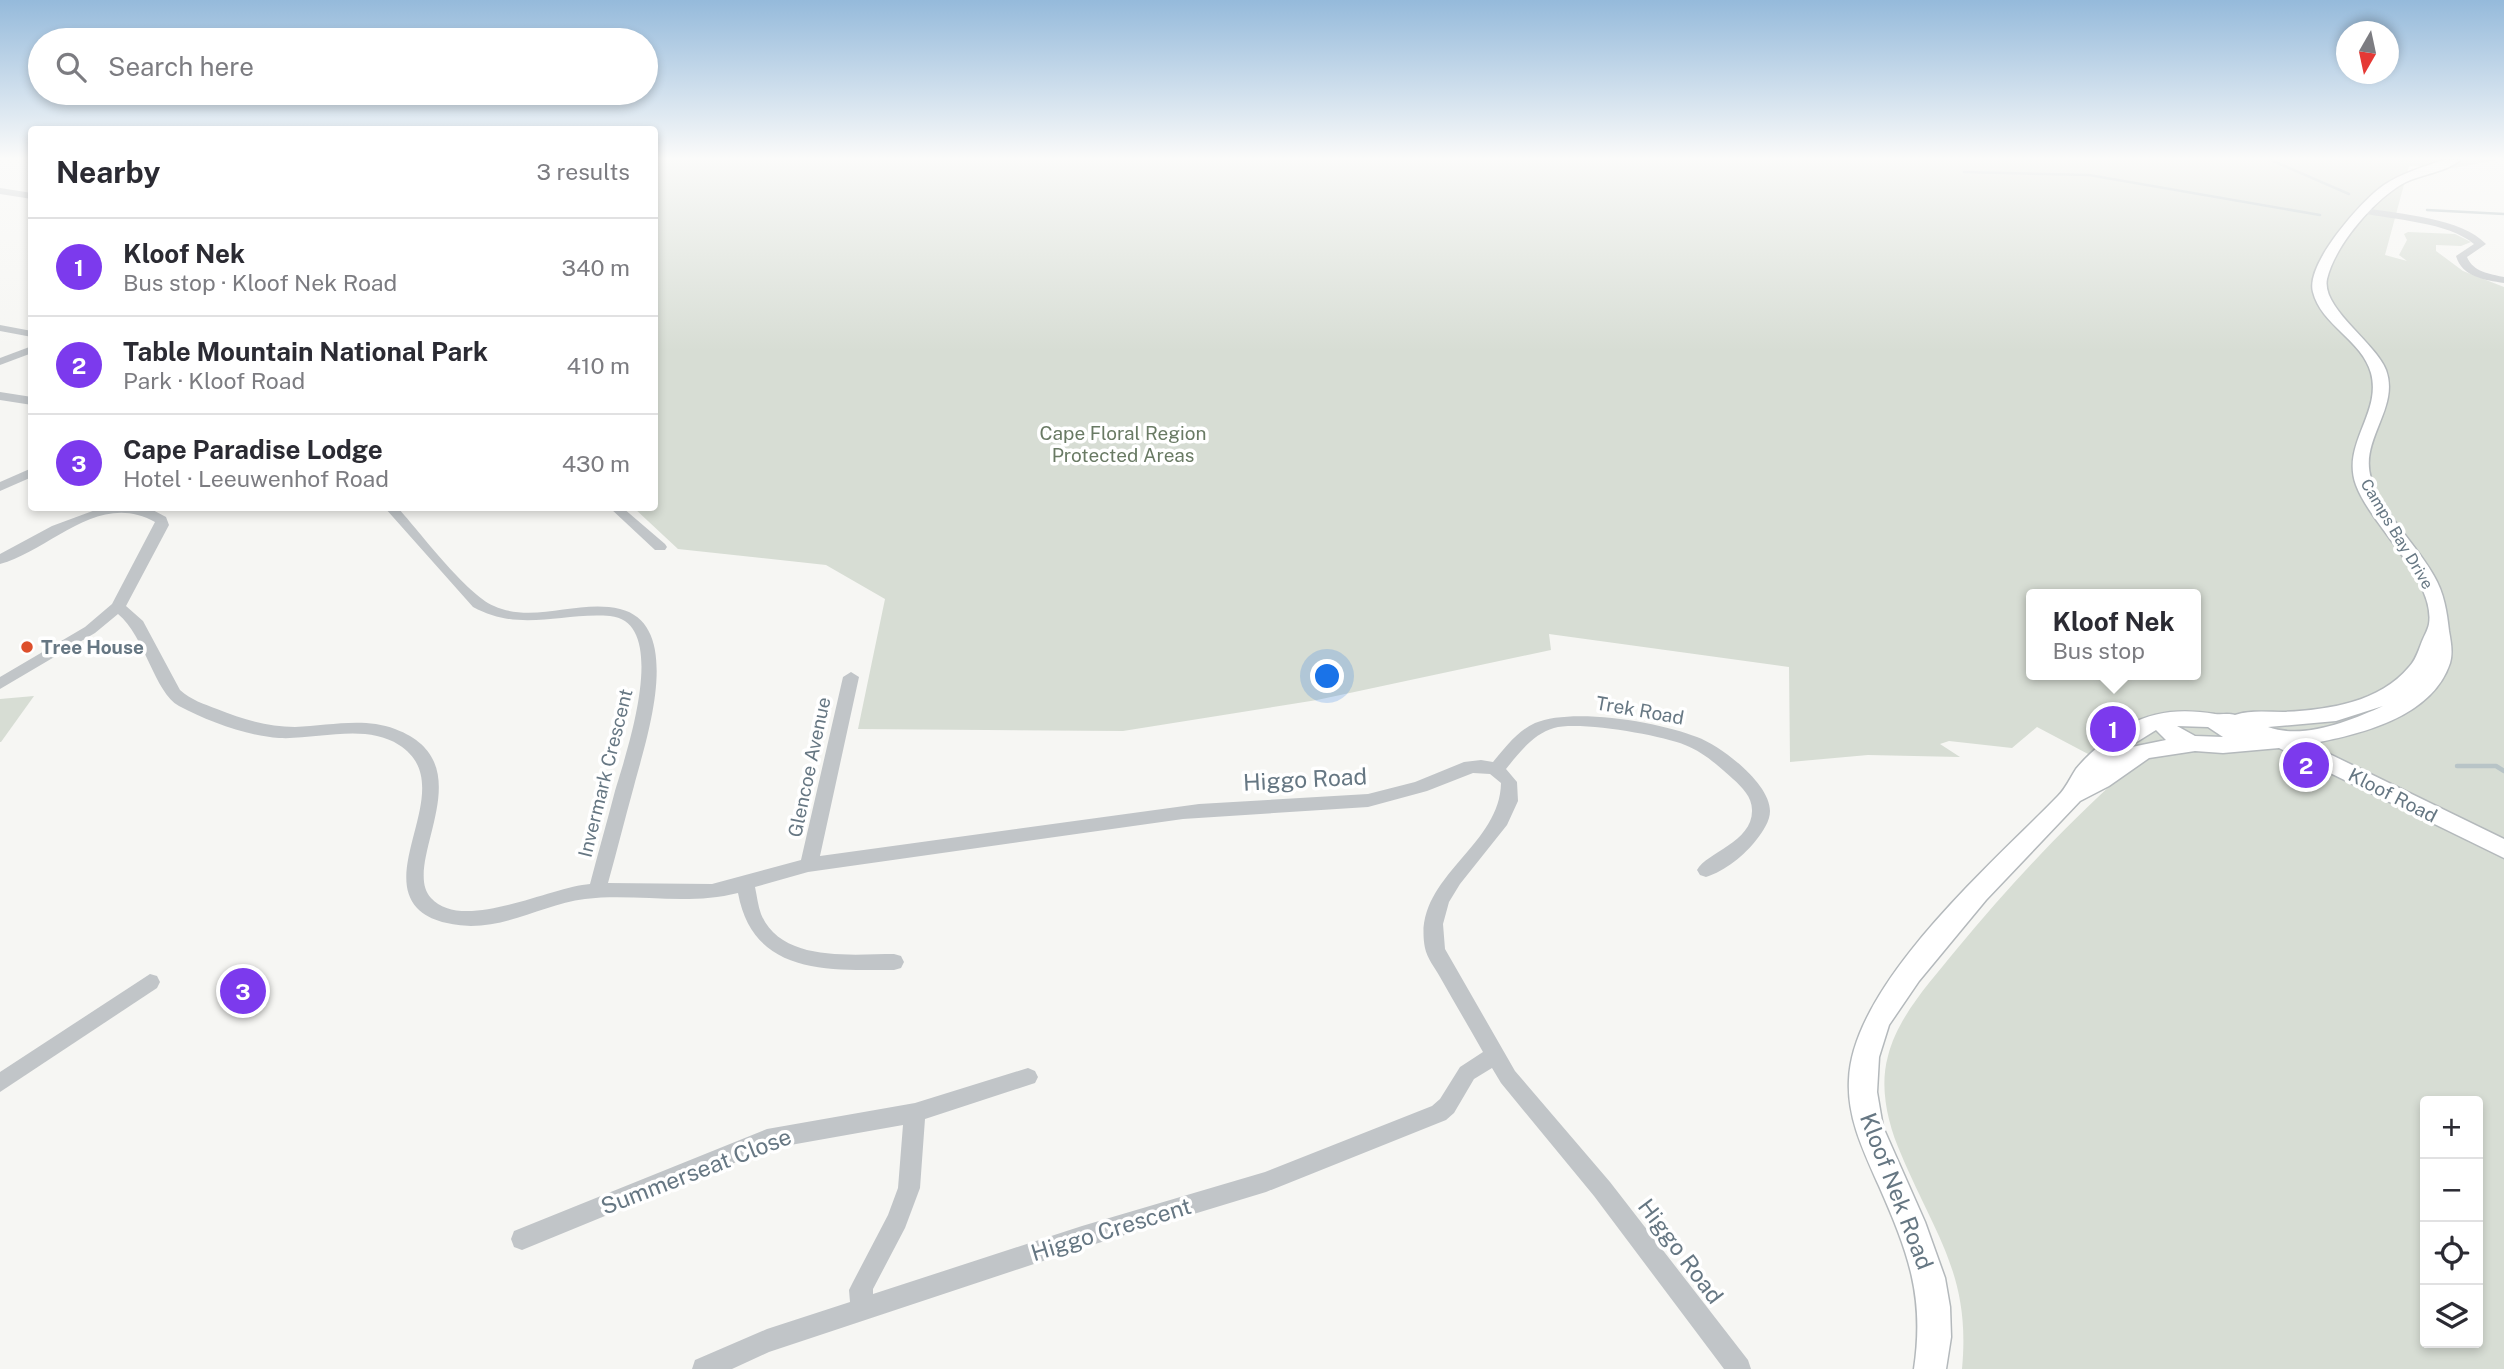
<!DOCTYPE html>
<meta charset="utf-8">
<style>
:root{--surface:#fff;--page:#f2f2f3;--text:#2b2b33;--muted:#7c7c81;--line:#e1e1e2;--accent:#7c3aed}
body{margin:0;font-family:"Public Sans",sans-serif;background:var(--page);color:var(--text)}
.controls{position:absolute;right:21px;bottom:21px;display:grid;overflow:hidden;border-radius:7px;box-shadow:0 4px 10px #0003}
.controls button{width:63px;height:63px;display:grid;place-items:center;padding:0;border:0;border-bottom:2px solid var(--line);background:var(--surface);color:var(--text);font:35px sans-serif}
.compass{position:absolute;left:2336px;top:21px;width:63px;height:63px;border-radius:50%;background:var(--surface);box-shadow:0 4px 10px #0003;rotate:189deg}
.you{position:absolute;left:1328px;top:677px;width:24px;height:24px;margin:-18px;border:5px solid #fff;border-radius:50%;background:#1a73e8;box-shadow:0 0 0 10px #1a73e833}
.badge{display:grid;place-items:center;width:46px;height:46px;border-radius:50%;background:var(--accent);color:#fff;font-size:23px;font-weight:700}
.pin{position:absolute;translate:-50% -50%;border:4px solid #fff;box-shadow:0 2px 7px #0006}
.popup{position:absolute;left:2026px;top:589px;width:175px;height:91px;box-sizing:border-box;display:grid;place-content:center;border-radius:7px;background:var(--surface);filter:drop-shadow(0 2px 5px #0005);font-size:23px;white-space:nowrap;color:var(--muted)}
.popup b{font-size:26px;color:var(--text)}
.popup::after{content:'';position:absolute;left:50%;top:100%;margin-left:-14px;border:14px solid transparent;border-top-color:var(--surface)}
.list{margin:0;padding:0;list-style:none}
h2{display:flex;justify-content:space-between;align-items:center;height:91px;margin:0;padding:0 28px;font-size:30px}
h2 small{font-size:23px;font-weight:400;color:var(--muted)}
.list li{display:grid;grid-template-columns:46px 1fr auto;gap:21px;align-items:center;box-sizing:border-box;height:98px;padding:0 28px;border-top:2px solid var(--line)}
.list b{display:block;font-size:26px;white-space:nowrap}
.list p{margin:0;font-size:23px;white-space:nowrap;color:var(--muted)}
.list em{font-size:23px;font-style:normal;color:var(--muted)}
.icon{flex:none;width:38px;height:38px;fill:none;stroke:currentColor;stroke-width:2;stroke-linecap:round;stroke-linejoin:round}
.map{position:relative;flex:none;width:2504px;height:1369px;overflow:hidden}
.search{position:absolute;background:var(--surface);box-shadow:0 4px 10px #0003;left:28px;top:28px;width:630px;height:77px;display:flex;align-items:center;gap:18px;box-sizing:border-box;padding:0 24px;border-radius:38px;color:var(--muted);font-size:26px}
.panel{position:absolute;background:var(--surface);box-shadow:0 4px 10px #0003;left:28px;top:126px;width:630px;height:385px;border-radius:7px}
.map>svg:first-child{display:block}
</style>
<div class="map">
<svg width="2504" height="1369" viewBox="0 0 2504 1369">
<rect width="100%" height="100%" fill="#f6f6f3"/>
<g fill="#d7ddd4" fill-rule="evenodd">
<path d="M655 160H2498L2453 168 2409 166 2385 255 2407 261 2399 255 2407 240 2404 234 2408 232 2455 234 2471 242 2461 246 2436 245V251L2463 271 2504 287V1369H1962C1971 1275 1935 1235 1901 1154 1888 1124 1879 1088 1888 1056 1898 1016 1931 981 1956 950 2010 885 2061 830 2124 773L2037 727 2012 748 1949 741 1940 744 1960 757 1868 755 1790 762 1789 667 1549 634 1551 650 1317 700 1123 731 858 729 885 599 826 565 678 549 634 508H654ZM2031 594H2195V675H2031ZM2425 1101H2478V1343H2425Z"/>
<polygon points="34,696 1,742 0,742 0,699"/>
</g>
<g fill="none" stroke-linecap="round" stroke-linejoin="round">
<g stroke="#b8c4c7" stroke-width="2.5">
<polyline points="2271,160 2349,194"/>
<polyline points="1964,172 2089,175 2320,215"/>
<polyline points="2427,210 2504,214"/>
</g>
<polyline stroke="#b8c4c7" stroke-width="4.5" points="2457,766 2496,766 2504,771"/>
<defs>
<path id="major" d="M2443 160H2460C2446 172 2423 174 2406 182 2375 198 2335 245 2327 279 2321 308 2375 342 2386 370 2400 408 2359 440 2371 478 2383 515 2415 542 2434 576 2444 593 2447 612 2449 631 2451 642 2453 653 2450 663 2432 718 2358 735 2309 744L2504 839V858L2279 748 2223 753 2195 751 2149 758 2109 786 2080 801 1986 900 1919 981 1889 1025 1879 1057 1877 1092 1883 1127 1925 1222 1945 1278 1950 1307 1951 1337 1946 1369H1914C1925 1296 1908 1252 1879 1186 1864 1152 1847 1118 1849 1080 1852 984 1994 862 2058 796 2066 788 2070 778 2076 769 2089 753 2111 735 2129 725 2156 710 2185 709 2215 714 2222 715 2228 713 2235 715 2250 710 2267 712 2283 712 2327 710 2379 703 2409 667 2415 661 2418 652 2421 644 2423 638 2428 630 2429 624 2436 580 2371 526 2356 485 2341 444 2382 413 2371 373 2362 340 2321 325 2313 292 2305 264 2362 200 2384 185 2402 173 2423 167 2443 160ZM2383 706C2350 721 2303 740 2268 727L2336 721ZM2177 726 2208 727 2223 737 2195 736ZM2156 730 2166 740 2127 748Z"/>
</defs>
<use href="#major" stroke="#b4b9bc" stroke-width="3"/>
<g fill="#c1c5c8" fill-rule="evenodd">
<polygon points="0,188 32,193 32,199 0,194"/>
<path d="M2365 208C2399 214 2462 218 2486 244L2467 257C2473 272 2490 274 2504 277V283C2485 280 2462 277 2456 256L2474 244C2448 222 2394 220 2362 213V209Z"/>
<polygon points="0,325 32,331 32,337 0,331"/>
<polygon points="32,346 32,353 0,365 0,358"/>
<polygon points="0,392 32,397 32,405 0,400"/>
<polygon points="32,468 32,477 0,491 0,482"/>
<path d="M149 508 166 517 169 525 126 606 143 621 180 690C191 700 204 704 217 709 242 719 267 727 295 727 328 726 363 717 395 729 488 764 399 863 431 898 462 933 550 887 590 884 598 853 607 822 615 791 625 757 672 622 610 616 561 612 521 633 473 607L385 508H398C420 532 466 594 494 606 534 624 579 599 620 609 686 625 645 743 634 786 625 818 617 851 608 883L712 884 801 860 843 677 851 672 859 677 820 856 1199 804 1368 794 1415 782 1464 762 1481 760 1493 762C1505 748 1517 731 1535 723 1572 707 1660 722 1697 737 1721 746 1770 783 1770 811 1770 821 1763 831 1757 839 1745 855 1725 871 1706 877L1700 875 1697 870C1707 852 1753 842 1752 810 1752 797 1742 787 1733 779 1719 766 1703 752 1685 745 1660 735 1580 721 1554 728 1533 734 1519 753 1506 769L1517 782 1518 801 1507 825 1460 884 1449 902 1443 924 1445 949 1515 1071 1610 1182 1748 1360 1751 1369H1724L1594 1196 1501 1083 1492 1068 1474 1079 1454 1113 1446 1120 1266 1192 1082 1248 769 1352 732 1369H692L695 1360 767 1329 850 1302 849 1290 853 1282 888 1215 898 1188 903 1125 768 1149 522 1250 514 1247 511 1239 514 1231 767 1129 915 1103 1028 1068 1035 1071 1038 1077 1035 1083 925 1119 920 1188 905 1228 873 1289V1294L1082 1226 1265 1172 1432 1106 1440 1099 1460 1067 1483 1052C1469 1027 1454 1002 1440 977 1435 968 1427 958 1425 948 1411 878 1500 848 1501 783L1490 774 1473 773 1427 791 1368 807 1183 819 808 872 755 887C757 896 758 906 761 914 781 963 852 954 894 954L901 956 904 962 901 968 894 970C827 970 753 975 738 893 687 906 636 893 585 899 546 904 511 926 471 926 453 925 430 922 417 908 379 867 459 783 399 745 365 723 317 740 279 738 247 736 207 721 179 706 154 692 145 636 118 614L95 633 0 689V677L85 627 112 604 155 522C98 490 50 551 0 564V554L52 526 98 509Z"/>
<polygon points="610,508 623,508 665,544 667,547 665,550 655,550"/>
<polygon points="150,974 157,976 160,982 157,988 0,1092 0,1072"/>
</g>
<use href="#major" fill="#fff" fill-rule="evenodd"/>
</g>
<linearGradient id="sky" x2="0" y2="1"><stop stop-color="#95badb"/><stop offset="0.45" stop-color="#fbfbfa"/><stop offset="1" stop-color="#fbfbfa" stop-opacity="0"/></linearGradient>
<rect width="2504" height="352" fill="url(#sky)"/>
<circle fill="#dd4f2b" stroke="#fff" stroke-width="2.5" cx="27" cy="647" r="7"/>
<g text-anchor="middle" dominant-baseline="central" stroke-width="7" stroke-linejoin="round" paint-order="stroke">
<g font-size="16" fill="#667783" stroke="#fff">
<text transform="translate(2397 534) rotate(59)">Camps Bay Drive</text>
</g>
<g font-size="19" fill="#697a64" stroke="#fff">
<text x="1123" y="433">Cape Floral Region<tspan x="1123" dy="22">Protected Areas</tspan></text>
</g>
<g font-size="19" font-weight="bold" fill="#667783" stroke="#fff" text-anchor="start">
<text x="41" y="647">Tree House</text>
</g>
<g font-size="19" fill="#667783" stroke="#fff">
<text transform="translate(1640 710) rotate(10)">Trek Road</text>
<text transform="translate(809 767) rotate(-78)">Glencoe Avenue</text>
<text transform="translate(605 773) rotate(-76)">Invermark Crescent</text>
<text transform="translate(2393 795) rotate(27)">Kloof Road</text>
</g>
<g font-size="23" fill="#667783" stroke="#fff">
<text transform="translate(1305 779) rotate(-3)">Higgo Road</text>
<text transform="translate(696 1171) rotate(-21)">Summerseat Close</text>
<text transform="translate(1897 1191) rotate(69)">Kloof Nek Road</text>
<text transform="translate(1111 1229) rotate(-17)">Higgo Crescent</text>
<text transform="translate(1681 1251) rotate(53)">Higgo Road</text>
</g>
</g>
</svg>
<div class="controls">
<button>+</button>
<button>−</button>
<button><svg class="icon" aria-label="locate" viewBox="0 0 24 24"><circle cx="12" cy="12" r="6"/><path d="M12 2v4M12 18v4M2 12h4M18 12h4"/></svg></button>
<button><svg class="icon" aria-label="layers" viewBox="0 0 24 24"><path d="M12 4l9 5-9 5-9-5zM3 14l9 5 9-5"/></svg></button>
</div>
<svg class="compass" viewBox="-18 -18 36 36"><path d="M0-13l5 13h-10z" fill="#e53935"/><path d="M0 13l5-13h-10z" fill="#7c7c81"/></svg>
<div class="you"></div>
<div class="pin badge" style="left:2113px;top:729px">1</div>
<div class="popup"><b>Kloof Nek</b>Bus stop</div>
<div class="pin badge" style="left:2306px;top:765px">2</div>
<div class="pin badge" style="left:243px;top:991px">3</div>
<div class="search"><svg class="icon" aria-label="search" viewBox="0 0 24 24"><circle cx="10" cy="10" r="6"/><path d="M15 15l6 6"/></svg>Search here</div>
<section class="panel">
<h2>Nearby<small>3 results</small></h2>
<ul class="list">
<li><span class="badge">1</span><div><b>Kloof Nek</b><p>Bus stop · Kloof Nek Road</p></div><em>340 m</em></li>
<li><span class="badge">2</span><div><b>Table Mountain National Park</b><p>Park · Kloof Road</p></div><em>410 m</em></li>
<li><span class="badge">3</span><div><b>Cape Paradise Lodge</b><p>Hotel · Leeuwenhof Road</p></div><em>430 m</em></li>
</ul>
</section>
</div>
